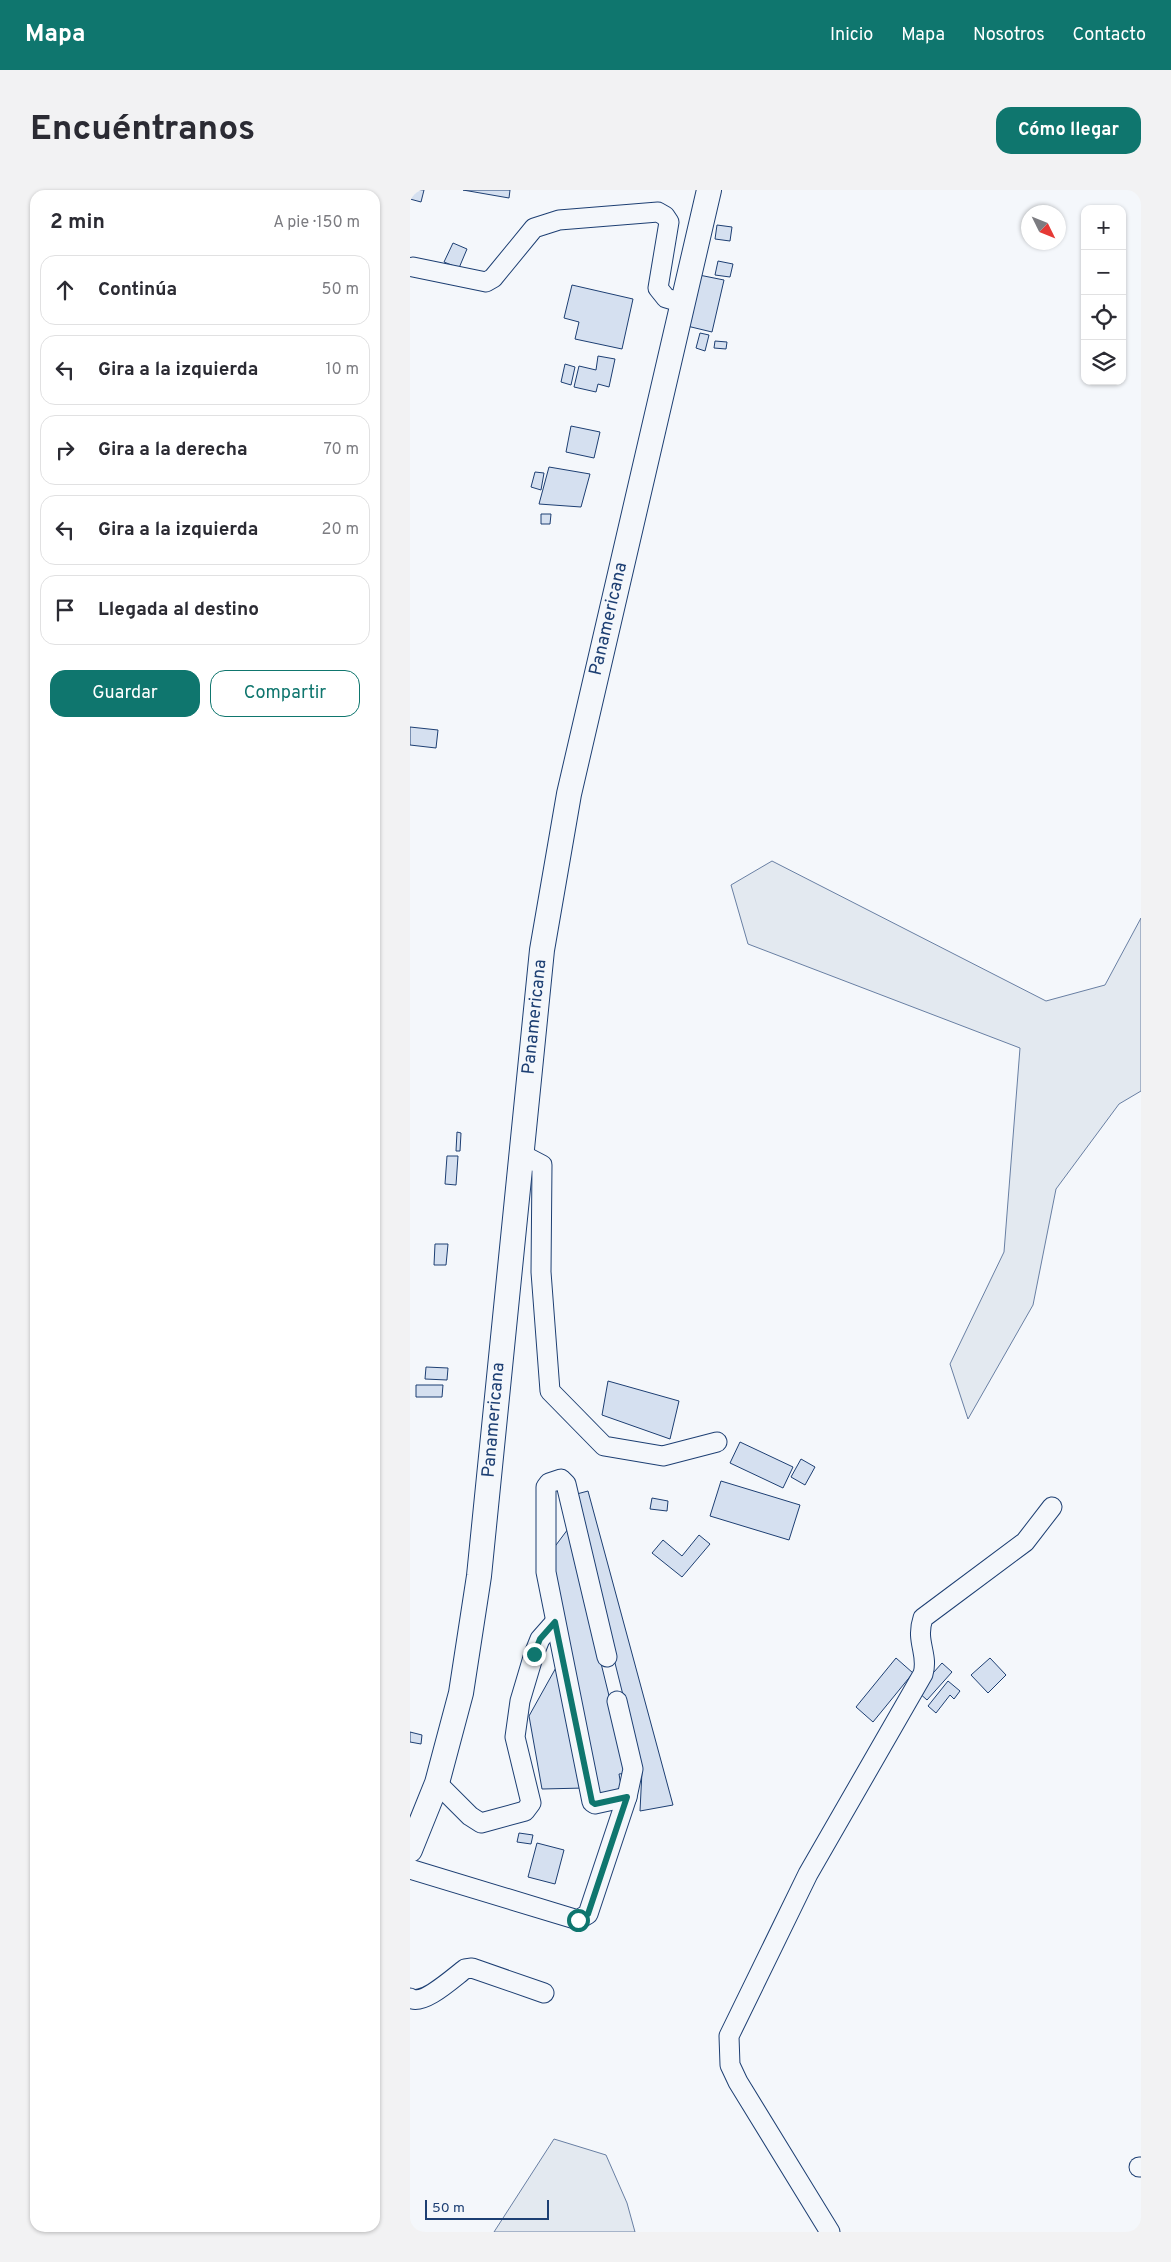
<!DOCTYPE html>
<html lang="es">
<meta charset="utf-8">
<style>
:root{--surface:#fff;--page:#f2f2f3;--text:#2b2b33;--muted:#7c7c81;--line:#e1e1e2;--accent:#0f766e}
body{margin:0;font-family:Overpass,sans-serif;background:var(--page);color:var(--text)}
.controls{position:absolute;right:15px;top:15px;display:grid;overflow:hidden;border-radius:10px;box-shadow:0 1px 4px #0004}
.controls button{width:45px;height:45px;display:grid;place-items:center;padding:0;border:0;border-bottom:1px solid var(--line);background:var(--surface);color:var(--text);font:25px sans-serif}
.compass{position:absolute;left:611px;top:15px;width:45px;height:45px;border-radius:50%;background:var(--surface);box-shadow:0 1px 4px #0004;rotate:133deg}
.scale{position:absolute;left:15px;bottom:12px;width:124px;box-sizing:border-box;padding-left:5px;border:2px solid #1d3f73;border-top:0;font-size:14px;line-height:18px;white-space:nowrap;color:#1d3f73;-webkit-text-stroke:4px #f4f7fb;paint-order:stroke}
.stop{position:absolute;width:15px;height:15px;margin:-11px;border:4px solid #0f766e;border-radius:50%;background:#fff}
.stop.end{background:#0f766e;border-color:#fff;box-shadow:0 1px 5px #0008}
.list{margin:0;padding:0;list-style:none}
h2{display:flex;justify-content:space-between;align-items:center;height:65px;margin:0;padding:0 20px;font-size:21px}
h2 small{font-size:16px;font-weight:400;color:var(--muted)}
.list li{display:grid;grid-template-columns:32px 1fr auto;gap:15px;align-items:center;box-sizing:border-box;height:70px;margin:0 10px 10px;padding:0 10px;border:1px solid var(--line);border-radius:15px}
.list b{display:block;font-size:19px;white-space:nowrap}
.list em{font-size:16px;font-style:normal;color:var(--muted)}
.actions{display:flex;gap:10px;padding:15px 20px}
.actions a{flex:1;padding:11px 0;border:1px solid var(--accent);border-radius:15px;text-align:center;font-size:18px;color:var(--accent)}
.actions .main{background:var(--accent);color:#fff}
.icon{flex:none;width:28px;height:28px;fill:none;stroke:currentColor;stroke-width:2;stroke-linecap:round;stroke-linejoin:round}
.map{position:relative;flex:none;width:731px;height:2042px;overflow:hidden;border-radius:15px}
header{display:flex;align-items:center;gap:30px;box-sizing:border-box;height:70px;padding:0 25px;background:var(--accent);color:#fff}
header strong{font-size:24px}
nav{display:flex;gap:28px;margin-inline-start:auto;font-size:18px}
.intro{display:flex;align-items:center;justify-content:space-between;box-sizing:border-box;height:120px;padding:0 30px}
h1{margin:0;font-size:35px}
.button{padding:12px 22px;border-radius:15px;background:var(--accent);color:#fff;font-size:18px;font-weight:700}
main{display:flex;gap:30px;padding:0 30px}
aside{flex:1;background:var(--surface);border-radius:15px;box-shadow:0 1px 4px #0004}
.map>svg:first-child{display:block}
</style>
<header>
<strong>Mapa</strong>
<nav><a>Inicio</a><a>Mapa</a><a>Nosotros</a><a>Contacto</a></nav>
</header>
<div class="intro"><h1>Encuéntranos</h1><a class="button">Cómo llegar</a></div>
<main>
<aside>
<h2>2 min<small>A pie · 150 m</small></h2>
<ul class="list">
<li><svg class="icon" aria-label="ahead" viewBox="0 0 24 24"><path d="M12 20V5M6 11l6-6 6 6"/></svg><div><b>Continúa</b></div><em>50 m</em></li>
<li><svg class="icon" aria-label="left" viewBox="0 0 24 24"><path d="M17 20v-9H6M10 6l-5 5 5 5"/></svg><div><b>Gira a la izquierda</b></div><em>10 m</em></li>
<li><svg class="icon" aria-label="right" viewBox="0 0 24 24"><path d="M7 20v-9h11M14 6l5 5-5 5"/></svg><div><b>Gira a la derecha</b></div><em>70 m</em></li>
<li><svg class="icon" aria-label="left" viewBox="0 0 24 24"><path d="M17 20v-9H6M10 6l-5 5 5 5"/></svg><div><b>Gira a la izquierda</b></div><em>20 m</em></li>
<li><svg class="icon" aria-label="arrive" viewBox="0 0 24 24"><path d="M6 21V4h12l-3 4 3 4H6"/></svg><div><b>Llegada al destino</b></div></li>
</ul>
<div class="actions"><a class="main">Guardar</a><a>Compartir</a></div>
</aside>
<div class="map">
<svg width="731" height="2042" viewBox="0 0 731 2042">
<rect width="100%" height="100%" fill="#f4f7fb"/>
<g fill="#e3e9f0" stroke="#687fa3">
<polygon points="362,671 636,811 695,795 731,728 731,901 709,914 646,999 623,1115 558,1229 540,1174 594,1062 610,858 338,754 321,695"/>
<polygon points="144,1949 196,1965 217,2013 225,2042 84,2042"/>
</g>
<g fill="#d5e0f0" stroke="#1d3f73">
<polygon points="0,0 14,0 11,12 0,9"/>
<polygon points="53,0 100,0 99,8"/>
<polygon points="307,35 322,37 320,51 305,49"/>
<polygon points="43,53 57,59 49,78 34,72"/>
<polygon points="308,71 323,74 320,87 305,85"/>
<polygon points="289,85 314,90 302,142 277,136"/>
<polygon points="162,95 223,109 212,159 165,149 169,132 154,128"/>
<polygon points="290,143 299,145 295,161 286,158"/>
<polygon points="305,151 317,152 316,159 304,158"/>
<polygon points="188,166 205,169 199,197 188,194 186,202 164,197 169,176 186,180"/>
<polygon points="155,174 165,177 161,195 151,192"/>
<polygon points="161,236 190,242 184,268 156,262"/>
<polygon points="139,277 180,284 171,317 129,314"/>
<polygon points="125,282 134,283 131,300 121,297"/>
<polygon points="131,324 141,324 140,334 131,334"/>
<polygon points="0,537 28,540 26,558 0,555"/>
<polygon points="47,942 51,943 50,961 46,961"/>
<polygon points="37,966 48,966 46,995 35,994"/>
<polygon points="25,1054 38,1054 36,1075 24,1075"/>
<polygon points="16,1177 38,1178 37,1190 15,1189"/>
<polygon points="198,1191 269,1211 260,1249 192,1225"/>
<polygon points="6,1195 33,1195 32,1207 6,1207"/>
<polygon points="330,1252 383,1277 373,1298 320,1273"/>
<polygon points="391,1269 405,1277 395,1295 381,1287"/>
<polygon points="311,1291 390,1315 379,1350 300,1326"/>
<polygon points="178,1301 263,1615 230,1621 232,1581 163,1305"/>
<polygon points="242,1308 258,1311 257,1321 240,1319"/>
<polygon points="158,1339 218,1583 209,1584 212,1601 184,1608 137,1367"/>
<polygon points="289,1345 300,1354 272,1387 242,1363 253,1350 272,1366"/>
<polygon points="486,1468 503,1483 463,1532 446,1517"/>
<polygon points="580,1468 596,1485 578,1503 561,1485"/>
<polygon points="532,1473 542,1482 517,1510 507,1501"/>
<polygon points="148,1474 175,1598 132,1599 119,1526"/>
<polygon points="538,1491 550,1501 544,1509 540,1505 526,1523 518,1516"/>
<polygon points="0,1542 12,1545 11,1554 0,1552"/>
<polygon points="109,1643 123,1645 121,1654 107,1652"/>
<polygon points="127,1653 154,1660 145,1694 118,1687"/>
</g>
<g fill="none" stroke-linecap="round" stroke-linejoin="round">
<defs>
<g id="minor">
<polyline points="3,77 76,92 83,88 124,38 149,30 248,22 255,26 259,32 248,98 256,108 273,113"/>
<polyline points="111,964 132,975 131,1082 140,1201 194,1256 253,1266 307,1252"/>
<polyline points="197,1467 156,1294 151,1289 139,1293 136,1297 136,1382 182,1612 185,1614 217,1607"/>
<polyline points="27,1593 60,1626 71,1633 115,1621 121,1613 105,1547 110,1511 124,1464 130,1449 145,1432"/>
<polyline points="0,1679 168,1730 178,1724 217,1607 223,1579 207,1511"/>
<path d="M0 1808C13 1816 43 1788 55 1779L62 1778 134 1803"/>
<polyline points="729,1977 731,1977"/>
<path d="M420 2042 328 1892 320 1875 319 1846 398 1684 513 1484C519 1464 505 1452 513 1428L615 1352 642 1317"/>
</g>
<polyline id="major" points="0,1660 27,1593 51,1503 69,1386 132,760 159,604 299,0"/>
</defs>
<use href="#minor" stroke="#1d3f73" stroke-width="21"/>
<use href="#major" stroke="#1d3f73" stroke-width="26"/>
<use href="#minor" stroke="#f4f7fb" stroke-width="19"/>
<use href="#major" stroke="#f4f7fb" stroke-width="24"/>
</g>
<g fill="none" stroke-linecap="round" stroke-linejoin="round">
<polyline stroke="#0f766e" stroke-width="6" points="124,1464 130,1449 145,1432 182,1612 185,1614 217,1607 178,1724 168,1730"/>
</g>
<g text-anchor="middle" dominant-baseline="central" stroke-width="4" stroke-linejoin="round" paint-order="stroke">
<g font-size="18" fill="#1d3f73" stroke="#f4f7fb">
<text transform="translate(199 429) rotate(-77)">Panamericana</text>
<text transform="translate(125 827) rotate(-84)">Panamericana</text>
<text transform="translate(84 1230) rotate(-85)">Panamericana</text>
</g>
</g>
</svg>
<div class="controls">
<button>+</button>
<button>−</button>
<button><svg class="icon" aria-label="locate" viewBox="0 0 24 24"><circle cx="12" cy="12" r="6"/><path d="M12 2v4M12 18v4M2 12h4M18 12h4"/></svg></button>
<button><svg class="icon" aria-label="layers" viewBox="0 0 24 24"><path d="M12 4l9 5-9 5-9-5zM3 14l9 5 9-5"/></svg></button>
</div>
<svg class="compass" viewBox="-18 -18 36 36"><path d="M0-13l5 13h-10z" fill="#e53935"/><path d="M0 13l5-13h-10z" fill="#7c7c81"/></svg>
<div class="scale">50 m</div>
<div class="stop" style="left:168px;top:1730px"></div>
<div class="stop end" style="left:124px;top:1464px"></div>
</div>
</main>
